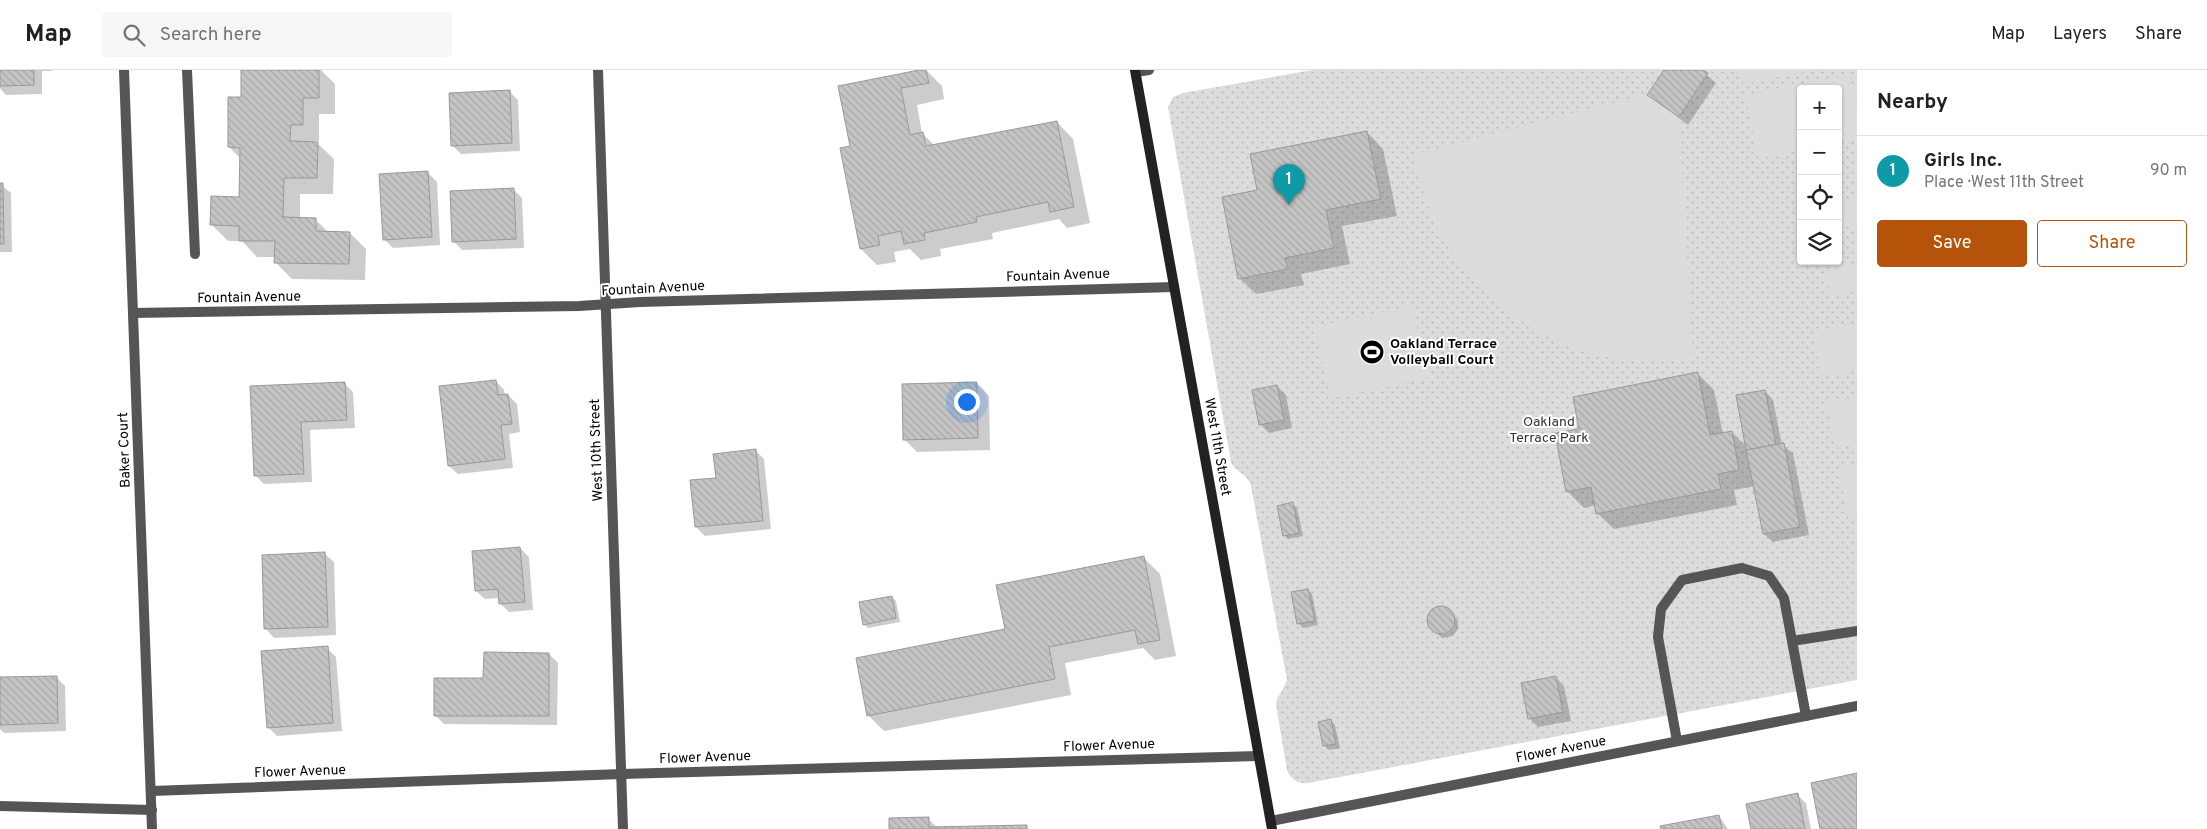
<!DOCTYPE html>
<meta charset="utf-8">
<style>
:root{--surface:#fff;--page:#f6f6f6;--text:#202124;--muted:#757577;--line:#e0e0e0;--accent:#b45309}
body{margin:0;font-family:Overpass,sans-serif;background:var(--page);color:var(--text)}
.controls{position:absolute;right:15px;top:15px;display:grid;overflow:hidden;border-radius:5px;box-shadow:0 1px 4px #0004}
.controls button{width:45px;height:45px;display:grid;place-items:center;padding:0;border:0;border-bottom:1px solid var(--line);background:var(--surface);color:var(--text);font:25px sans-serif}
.you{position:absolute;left:966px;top:331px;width:18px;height:18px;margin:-12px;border:4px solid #fff;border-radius:50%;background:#1a73e8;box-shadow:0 0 0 8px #1a73e833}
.badge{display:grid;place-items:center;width:32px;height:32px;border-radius:50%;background:var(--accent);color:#fff;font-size:16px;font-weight:700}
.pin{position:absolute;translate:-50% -41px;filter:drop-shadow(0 1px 2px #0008)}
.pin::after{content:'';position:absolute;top:26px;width:18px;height:15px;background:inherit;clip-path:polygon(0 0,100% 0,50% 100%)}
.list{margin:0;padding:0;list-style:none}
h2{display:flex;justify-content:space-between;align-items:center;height:65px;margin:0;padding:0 20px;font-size:21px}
h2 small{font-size:16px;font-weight:400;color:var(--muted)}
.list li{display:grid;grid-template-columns:32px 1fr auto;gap:15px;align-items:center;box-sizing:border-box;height:70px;padding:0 20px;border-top:1px solid var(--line)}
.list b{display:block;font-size:19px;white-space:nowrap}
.list p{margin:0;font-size:16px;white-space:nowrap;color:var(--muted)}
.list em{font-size:16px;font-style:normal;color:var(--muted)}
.actions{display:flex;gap:10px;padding:15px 20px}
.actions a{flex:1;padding:11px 0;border:1px solid var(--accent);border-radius:5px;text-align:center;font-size:18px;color:var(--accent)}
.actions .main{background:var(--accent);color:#fff}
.icon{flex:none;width:28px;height:28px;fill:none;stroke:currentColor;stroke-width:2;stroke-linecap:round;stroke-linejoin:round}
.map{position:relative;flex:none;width:1857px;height:759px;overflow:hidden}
header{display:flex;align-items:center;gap:30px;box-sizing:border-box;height:70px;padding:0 25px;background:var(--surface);border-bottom:1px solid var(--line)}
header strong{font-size:24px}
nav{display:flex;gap:28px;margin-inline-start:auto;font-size:18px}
.search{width:350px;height:45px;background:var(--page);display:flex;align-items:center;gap:12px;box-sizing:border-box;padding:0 18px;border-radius:5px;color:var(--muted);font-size:19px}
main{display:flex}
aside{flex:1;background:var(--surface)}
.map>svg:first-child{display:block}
</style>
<header>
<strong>Map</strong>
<div class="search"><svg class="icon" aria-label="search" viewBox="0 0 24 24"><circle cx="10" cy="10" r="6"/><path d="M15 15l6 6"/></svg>Search here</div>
<nav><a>Map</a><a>Layers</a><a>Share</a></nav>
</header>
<main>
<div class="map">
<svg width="1857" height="759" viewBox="0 0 1857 759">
<defs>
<pattern id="grass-dots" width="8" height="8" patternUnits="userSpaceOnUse" patternTransform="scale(1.25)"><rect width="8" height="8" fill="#dcdcdc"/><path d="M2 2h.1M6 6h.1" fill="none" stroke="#bbb" stroke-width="1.8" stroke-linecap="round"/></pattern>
<pattern id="building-back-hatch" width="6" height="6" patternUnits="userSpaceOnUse" patternTransform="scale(1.25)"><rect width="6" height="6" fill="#c4c4c4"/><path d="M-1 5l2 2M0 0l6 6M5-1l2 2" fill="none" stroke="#a7a7a7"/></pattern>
</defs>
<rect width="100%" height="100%" fill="#fff"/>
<path fill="url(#grass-dots)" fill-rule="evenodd" d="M1312 0H1857V610L1308 713C1298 714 1291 710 1287 700L1276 635C1276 627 1284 620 1287 610L1251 416C1248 404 1236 403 1231 392L1168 37 1173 27 1183 23ZM1801 19H1838V191H1801Z"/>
<g fill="#dcdcdc">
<polygon points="1740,0 1815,0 1743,14"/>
<polygon points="1850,5 1857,39 1857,69 1838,72 1838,19 1801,19 1801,80 1758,88 1745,25"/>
<path d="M1654 22 1679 38 1693 288C1673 289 1652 292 1632 290 1550 284 1474 230 1437 157 1426 134 1419 109 1412 85Z"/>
<polygon points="1857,127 1857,154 1838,158 1838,131"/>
<polygon points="1857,194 1857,221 1829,226 1825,200"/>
<polygon points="1412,236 1430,307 1331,328 1314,257"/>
<polygon points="1857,253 1857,300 1822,307 1813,261"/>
<polygon points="1857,327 1857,374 1835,378 1826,332"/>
<polygon points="1857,395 1857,443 1847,445 1839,398"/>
</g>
<g fill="#0003">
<polygon points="0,0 52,0 52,1 42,1 42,24 6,25 0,18"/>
<polygon points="243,0 321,0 335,14 335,44 319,44 319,71 315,71 334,89 333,124 300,124 300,149 315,149 328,162 350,163 366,179 365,210 292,209 275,192 276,187 257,187 242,171 228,171 212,155 241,128 241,89 229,77 242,28"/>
<polygon points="926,0 942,16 944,29 917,35 922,63 935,76 1057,52 1073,69 1090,153 1067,158 1059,149 992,163 993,169 940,179 941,186 921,190 910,179 894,182 896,192 877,195 861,179 852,77 839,17"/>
<polygon points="1665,0 1701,0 1716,13 1688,55 1649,25"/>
<polygon points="509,21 518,30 520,81 461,84 452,75"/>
<polygon points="1367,62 1383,79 1397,146 1342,156 1350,194 1301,204 1304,215 1256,224 1239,208 1259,121"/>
<polygon points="428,103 437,112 440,175 393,178 384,169"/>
<polygon points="0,114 11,123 12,182 0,182"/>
<polygon points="513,119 522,128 524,178 462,180 453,171"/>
<polygon points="1698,304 1714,320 1723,364 1732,362 1747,378 1765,321 1773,330 1782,375 1793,383 1809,465 1773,472 1764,464 1755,416 1734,420 1737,435 1614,459 1597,443 1596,435 1584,438 1567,421 1581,360"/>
<polygon points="496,311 504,320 505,325 508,325 517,334 520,362 509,364 513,398 458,404 449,396"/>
<polygon points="344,313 353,322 355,358 310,360 312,412 264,414 255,405 251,317"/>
<polygon points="976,313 989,326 990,380 917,382 904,369"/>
<polygon points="1277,316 1286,325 1292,358 1269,363 1260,354"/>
<polygon points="755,380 764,389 771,459 705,466 696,457"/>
<polygon points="1293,434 1297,438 1303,466 1288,469 1284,465"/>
<polygon points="520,478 529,487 533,540 509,542 500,533 500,528 485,529 476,521"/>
<polygon points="325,484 334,492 336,565 274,568 266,559"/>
<polygon points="1144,488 1160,504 1176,586 1155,590 1143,578 1065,593 1071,625 884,661 868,645 1006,560"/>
<polygon points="1308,520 1312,524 1318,555 1303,558 1299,554"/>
<polygon points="892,527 896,531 900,552 868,558 864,554"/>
<polygon points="1434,539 1447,539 1458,550 1458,559 1453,566 1442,568 1430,557 1428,546"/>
<polygon points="327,578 336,587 342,661 277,666 268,657"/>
<polygon points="549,584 558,593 557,655 444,654 435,645"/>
<polygon points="56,607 65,616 66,661 4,663 0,659 0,608"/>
<polygon points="1555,607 1564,616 1571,651 1538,657 1529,648"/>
<polygon points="1331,651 1335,655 1340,678 1329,680 1325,676"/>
<polygon points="1797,725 1806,733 1811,759 1752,759"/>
<polygon points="1719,746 1728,759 1662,759"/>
<polygon points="928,749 938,758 1026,756 1029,759 890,759"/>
</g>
<g fill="url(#building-back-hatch)" stroke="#999">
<polygon points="0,0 34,0 34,15 0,16"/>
<polygon points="241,0 319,0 319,28 303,28 303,55 291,55 290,71 318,72 317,108 284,108 283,147 316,148 316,161 350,162 349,194 274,193 275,171 239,171 239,156 210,155 211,126 239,127 240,78 228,77 228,27 241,27"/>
<polygon points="919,0 926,0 929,13 901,18 910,65 923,62 926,76 1057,51 1074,137 1050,142 1048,132 976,147 977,152 924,163 925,170 904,174 901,161 878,166 880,175 860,179 840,78 850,76 838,16"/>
<polygon points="1664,0 1703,0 1708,3 1679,47 1647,25"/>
<polygon points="510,20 512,73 451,76 449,23"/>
<polygon points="1367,61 1381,129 1326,140 1334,178 1285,188 1288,199 1238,209 1222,127 1257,120 1250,84"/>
<polygon points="428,101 432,167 383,170 379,104"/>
<polygon points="0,113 3,113 4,174 0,174"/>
<polygon points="514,118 516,169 452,172 450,121"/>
<polygon points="1698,302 1710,365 1732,361 1739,400 1718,404 1721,419 1596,444 1591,417 1566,422 1555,363 1579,359 1573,327"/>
<polygon points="496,310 498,325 508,324 512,354 501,355 505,389 448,396 439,316"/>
<polygon points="345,312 347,350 301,352 304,404 254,406 250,316"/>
<polygon points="977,312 978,368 903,370 902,314"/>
<polygon points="1277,315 1284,350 1259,355 1252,320"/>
<polygon points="1765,320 1776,375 1746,380 1736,325"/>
<polygon points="1784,373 1800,457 1763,464 1746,380"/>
<polygon points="756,379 763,451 695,457 690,410 716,408 713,384"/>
<polygon points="1293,432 1299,463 1283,466 1277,436"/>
<polygon points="520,477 525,532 499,534 498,519 475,521 472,481"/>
<polygon points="325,482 328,557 264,559 262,485"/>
<polygon points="1144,486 1160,570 1138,574 1135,560 1049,577 1055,609 867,646 856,588 1005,559 996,515"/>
<polygon points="1308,519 1315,551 1297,554 1291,522"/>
<polygon points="892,526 896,548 863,555 859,532"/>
<circle cx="1441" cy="550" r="14"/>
<polygon points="328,576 333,653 267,658 261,581"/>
<polygon points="484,582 549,583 549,646 434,646 434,608 483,608"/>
<polygon points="57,606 58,653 0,655 0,607"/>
<polygon points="1556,606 1563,642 1528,649 1521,613"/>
<polygon points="1331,649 1336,674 1323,676 1318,652"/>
<polygon points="1857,703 1857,759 1820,759 1811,713"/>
<polygon points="1798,723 1805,759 1751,759 1746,734"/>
<polygon points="1719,745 1722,759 1661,759 1660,756"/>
<polygon points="929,747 929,757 1027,755 1027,759 889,759 889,748"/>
</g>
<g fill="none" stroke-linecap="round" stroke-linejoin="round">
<g stroke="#555" stroke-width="10">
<polyline points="1792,571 1857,561"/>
<polyline points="1677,671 1658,567 1661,539 1682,510 1742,498 1769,506 1784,528 1806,646"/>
</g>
<g stroke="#555" stroke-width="10">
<polyline points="124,0 152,759"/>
<polyline points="187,0 195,184"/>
<polyline points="598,0 623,759"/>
<polyline points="1136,2 1149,0"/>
<polyline points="133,243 579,236 640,232 1174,217"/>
<polyline points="152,721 622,704 1258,686"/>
<polyline points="0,736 152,740"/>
<polyline points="1271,751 1857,636"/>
</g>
<polyline stroke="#222" stroke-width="10" points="1135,0 1272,759"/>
</g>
<defs>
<symbol id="stadium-disc" viewBox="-11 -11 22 22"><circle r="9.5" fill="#000" stroke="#fff"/><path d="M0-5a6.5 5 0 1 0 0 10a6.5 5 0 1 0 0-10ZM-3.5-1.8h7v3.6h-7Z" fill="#fff"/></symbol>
</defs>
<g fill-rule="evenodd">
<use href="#stadium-disc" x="1358" y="268" width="28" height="28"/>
</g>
<g text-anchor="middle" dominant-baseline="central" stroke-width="4" stroke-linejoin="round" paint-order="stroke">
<g font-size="14" fill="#000" stroke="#fff">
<text transform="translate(1058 206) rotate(-2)">Fountain Avenue</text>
<text transform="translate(653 219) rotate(-3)">Fountain Avenue</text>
<text transform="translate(249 228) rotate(-1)">Fountain Avenue</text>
<text transform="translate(1217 377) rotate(80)">West 11th Street</text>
<text transform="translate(125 380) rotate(-92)">Baker Court</text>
<text transform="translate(597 380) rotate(-92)">West 10th Street</text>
<text transform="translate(1109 676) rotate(-2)">Flower Avenue</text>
<text transform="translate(1561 680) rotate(-11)">Flower Avenue</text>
<text transform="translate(705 688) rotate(-2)">Flower Avenue</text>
<text transform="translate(300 702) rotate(-2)">Flower Avenue</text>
</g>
<g font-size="14" font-weight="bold" fill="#000" stroke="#fff" text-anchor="start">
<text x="1390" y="274">Oakland Terrace<tspan x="1390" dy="16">Volleyball Court</tspan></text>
</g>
<g font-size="14" fill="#333" stroke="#fff">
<text x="1549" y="352">Oakland<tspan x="1549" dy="16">Terrace Park</tspan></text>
</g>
</g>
</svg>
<div class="controls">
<button>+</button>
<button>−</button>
<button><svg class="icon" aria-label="locate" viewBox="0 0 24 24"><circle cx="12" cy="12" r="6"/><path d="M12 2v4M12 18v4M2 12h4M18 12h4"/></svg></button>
<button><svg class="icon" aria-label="layers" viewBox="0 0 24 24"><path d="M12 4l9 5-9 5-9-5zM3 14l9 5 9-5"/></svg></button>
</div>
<div class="you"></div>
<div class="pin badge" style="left:1289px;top:135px;background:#0f9aa8">1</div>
</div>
<aside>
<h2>Nearby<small></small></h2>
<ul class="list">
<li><span class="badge" style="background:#0f9aa8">1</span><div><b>Girls Inc.</b><p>Place · West 11th Street</p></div><em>90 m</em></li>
</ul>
<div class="actions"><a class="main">Save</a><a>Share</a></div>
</aside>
</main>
